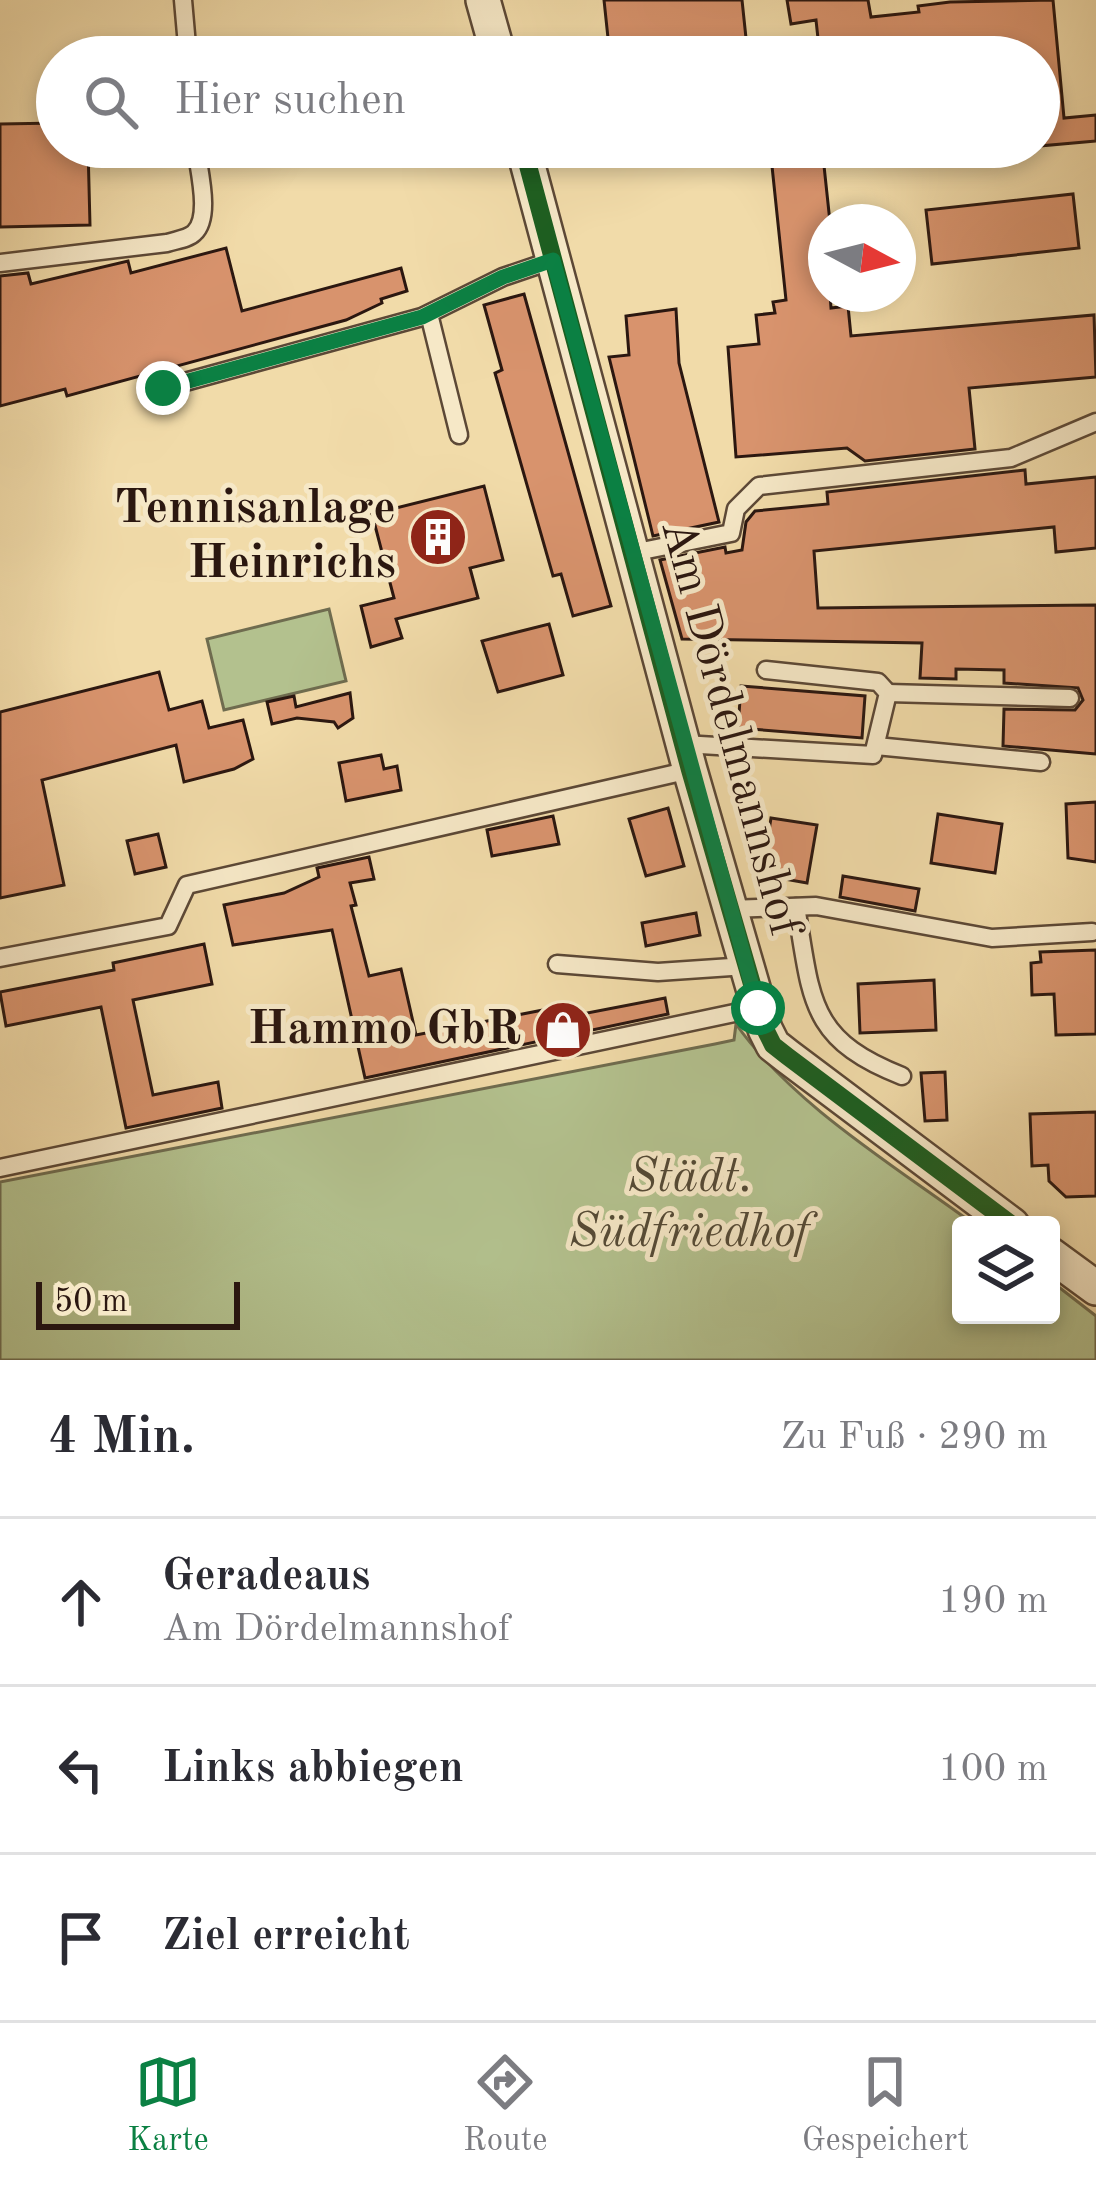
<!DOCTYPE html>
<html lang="de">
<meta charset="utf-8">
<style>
:root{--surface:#fff;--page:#f2f2f3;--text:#2b2b33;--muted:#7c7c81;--line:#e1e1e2;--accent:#0b8043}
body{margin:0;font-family:"Old Standard TT",serif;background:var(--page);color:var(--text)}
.controls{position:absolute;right:36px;bottom:36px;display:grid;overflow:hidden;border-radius:12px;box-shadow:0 6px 18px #0003}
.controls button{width:108px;height:108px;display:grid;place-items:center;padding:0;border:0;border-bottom:3px solid var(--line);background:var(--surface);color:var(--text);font:60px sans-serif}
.compass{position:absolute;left:808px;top:204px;width:108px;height:108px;border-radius:50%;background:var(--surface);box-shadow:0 6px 18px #0003;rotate:97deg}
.scale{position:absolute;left:36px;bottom:30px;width:204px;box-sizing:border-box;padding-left:12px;border:6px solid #2b1710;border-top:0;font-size:33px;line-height:42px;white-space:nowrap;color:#2b1710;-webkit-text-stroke:9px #f6e8c7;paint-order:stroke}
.stop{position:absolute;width:36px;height:36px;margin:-27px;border:9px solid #0b8043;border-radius:50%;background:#fff}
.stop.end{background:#0b8043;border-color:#fff;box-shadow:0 3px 12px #0008}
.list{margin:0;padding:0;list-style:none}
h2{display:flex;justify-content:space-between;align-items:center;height:156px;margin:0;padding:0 48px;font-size:51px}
h2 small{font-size:39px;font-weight:400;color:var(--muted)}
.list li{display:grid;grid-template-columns:78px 1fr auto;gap:36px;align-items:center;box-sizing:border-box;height:168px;padding:0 48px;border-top:3px solid var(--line)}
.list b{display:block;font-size:45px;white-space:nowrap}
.list p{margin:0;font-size:39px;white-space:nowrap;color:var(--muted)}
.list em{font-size:39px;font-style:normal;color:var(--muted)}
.icon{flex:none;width:66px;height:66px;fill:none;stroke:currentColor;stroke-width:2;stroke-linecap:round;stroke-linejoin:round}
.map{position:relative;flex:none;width:1096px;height:1360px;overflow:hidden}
.search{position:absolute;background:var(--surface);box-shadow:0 6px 18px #0003;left:36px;right:36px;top:36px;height:132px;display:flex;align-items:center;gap:30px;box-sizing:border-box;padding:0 42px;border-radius:66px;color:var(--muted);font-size:45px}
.sheet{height:660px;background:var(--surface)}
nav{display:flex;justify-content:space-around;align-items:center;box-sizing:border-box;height:168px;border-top:3px solid var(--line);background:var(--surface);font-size:33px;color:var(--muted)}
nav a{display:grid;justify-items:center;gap:6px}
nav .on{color:var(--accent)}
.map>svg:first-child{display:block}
</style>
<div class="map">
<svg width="1096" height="1360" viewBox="0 0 1096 1360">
<rect width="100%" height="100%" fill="#f1dba9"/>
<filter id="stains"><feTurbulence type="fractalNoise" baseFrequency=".00167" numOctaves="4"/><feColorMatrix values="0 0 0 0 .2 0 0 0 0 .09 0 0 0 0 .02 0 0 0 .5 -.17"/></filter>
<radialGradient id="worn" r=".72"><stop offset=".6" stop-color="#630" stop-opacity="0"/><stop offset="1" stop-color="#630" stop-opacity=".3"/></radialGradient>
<g fill="#b3c18e" stroke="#6f6c4f" stroke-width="3">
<polygon points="329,609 346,681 224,710 207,639"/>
<path d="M736 1024C793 1105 895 1166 975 1225H961V1315H1051V1281L1096 1316V1360H0V1182L715 1044 734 1040Z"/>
</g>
<g fill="#d8936d" stroke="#2b1710" stroke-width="3">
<polygon points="604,0 742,0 748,57 610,57"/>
<polygon points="787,0 868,0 871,17 919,12 918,6 950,2 1053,0 1064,118 1096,115 1096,141 1039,146 1039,57 820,57 816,20 791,24"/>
<polygon points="57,123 57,147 88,147 90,225 0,227 0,124"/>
<polygon points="770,147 822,147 830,222 826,222 826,294 830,294 831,308 848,306 851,336 1094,315 1096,377 969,388 975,449 865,461 847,448 736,457 728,347 759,344 756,315 775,313 773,302 786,300"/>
<polygon points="1073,194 1079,248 932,264 926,210"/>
<polygon points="226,248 242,311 401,268 407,291 381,299 382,303 346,320 67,396 65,389 0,406 0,276 28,273 31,284 128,261 131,273"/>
<polygon points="524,294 611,606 573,616 561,574 553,576 495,373 502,370 484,305"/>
<polygon points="676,309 679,363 719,522 653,536 609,357 629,355 626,316"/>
<polygon points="1025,470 1026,484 1096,477 1096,548 1056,552 1054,527 814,551 818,608 1096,605 1096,754 1003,746 1004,709 1075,710 1083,700 1078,688 1004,683 1004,670 956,669 956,679 920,678 922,643 682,639 660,560 725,547 726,553 742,550 746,522 755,511 828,504 827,492"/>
<polygon points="484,486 503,560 470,568 478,598 396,619 402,638 371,647 361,606 394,598 372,514"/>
<polygon points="549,624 563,675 498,692 482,641"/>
<polygon points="159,672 169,710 202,701 209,728 243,720 253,759 234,769 184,782 176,745 42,780 64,885 0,898 0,712"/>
<polygon points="741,686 865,696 862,738 738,728"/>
<polygon points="350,693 353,718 338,728 334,722 297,718 272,724 267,702 294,696 296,707"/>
<polygon points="381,755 384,769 397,766 401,790 346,801 339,763"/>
<polygon points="1096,802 1096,862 1068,858 1066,804"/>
<polygon points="668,808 684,866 646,876 629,819"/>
<polygon points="938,814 1002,824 995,873 931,863"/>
<polygon points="553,816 559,844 492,856 487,830"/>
<polygon points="771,818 817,825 807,883 762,875"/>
<polygon points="158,834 166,867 135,874 127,841"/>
<polygon points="369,857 374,879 350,883 356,905 351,906 369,976 401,969 416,1035 548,1009 551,1020 665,998 668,1014 365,1078 332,930 233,945 224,905 284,893 319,877 317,868"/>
<polygon points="843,876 919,889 915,911 840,897"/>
<polygon points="696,913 700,935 646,946 642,923"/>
<polygon points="204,944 212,984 133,1000 153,1095 218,1082 222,1108 126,1128 101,1007 6,1026 0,992 114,970 113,963"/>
<polygon points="1096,950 1096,1034 1056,1035 1054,994 1032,995 1031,963 1041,962 1040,952"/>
<polygon points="934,980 936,1030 860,1033 858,984"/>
<polygon points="945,1072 947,1120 925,1121 921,1073"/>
<polygon points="1096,1112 1096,1196 1066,1197 1049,1181 1048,1165 1032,1166 1030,1114"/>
</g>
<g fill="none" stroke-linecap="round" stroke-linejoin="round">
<defs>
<g id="lane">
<polyline points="183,0 188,57"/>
<path d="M0 263 167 243C176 240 188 239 194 233 212 217 198 168 196 147"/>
<polyline points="429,314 459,435"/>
<polyline points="163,388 422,317 503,277 553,260"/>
<polyline points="632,553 731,533 736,509 759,486 1011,458 1096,422"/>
<polyline points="888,693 1070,698"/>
<polyline points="683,744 873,755 888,693 878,682 766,670"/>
<polyline points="876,746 1041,762"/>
<path d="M796 907C812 998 807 1039 902 1076"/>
<polyline points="730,909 816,906 992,938 1092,932"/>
<polyline points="0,958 168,926 187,885 690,770"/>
<polyline points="557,964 658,972 746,966"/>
<polyline points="0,1168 758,1008"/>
</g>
<g id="street">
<polyline points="483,0 499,57"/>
<polyline points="523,147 690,770 765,1029 773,1045 787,1056 1012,1225"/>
<polyline points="1051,1255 1096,1288"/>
</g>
</defs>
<use href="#lane" stroke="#5c4836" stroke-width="21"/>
<use href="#street" stroke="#5c4836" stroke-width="38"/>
<use href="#lane" stroke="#f6e8c7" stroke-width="16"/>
<use href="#street" stroke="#f6e8c7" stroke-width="33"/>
<defs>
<polyline id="cycleway" points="523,147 690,770 765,1029 773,1045 787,1056 1012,1225"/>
</defs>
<use href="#cycleway" stroke="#f6e8c7" stroke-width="26"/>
<use href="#cycleway" stroke="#1b5e20" stroke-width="18"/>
</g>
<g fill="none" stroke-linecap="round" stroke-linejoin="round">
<polyline stroke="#0b8043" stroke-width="15" points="163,388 422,317 503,277 553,260 758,1008"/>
</g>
<defs>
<symbol id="building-disc" viewBox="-11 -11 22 22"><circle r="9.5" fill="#8f2418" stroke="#f6e8c7"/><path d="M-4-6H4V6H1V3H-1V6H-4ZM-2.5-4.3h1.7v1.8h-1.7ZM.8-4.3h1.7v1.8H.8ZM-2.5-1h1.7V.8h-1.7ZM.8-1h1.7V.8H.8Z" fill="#fff"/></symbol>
<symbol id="shop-disc" viewBox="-11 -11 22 22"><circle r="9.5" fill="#8f2418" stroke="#f6e8c7"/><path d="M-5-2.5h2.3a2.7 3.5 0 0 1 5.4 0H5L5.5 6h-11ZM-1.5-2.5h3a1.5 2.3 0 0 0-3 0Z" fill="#fff"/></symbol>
</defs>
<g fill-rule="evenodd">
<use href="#building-disc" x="405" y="504" width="66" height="66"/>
<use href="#shop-disc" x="530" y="997" width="66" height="66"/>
</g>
<g text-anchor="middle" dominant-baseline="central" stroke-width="10" stroke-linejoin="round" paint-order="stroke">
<g font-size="48" font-weight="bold" fill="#2b1710" stroke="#f6e8c7" text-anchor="end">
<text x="396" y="509">Tennisanlage<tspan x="396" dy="55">Heinrichs</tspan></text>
<text x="521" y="1030">Hammo GbR</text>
</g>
<g font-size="48" fill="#2b1710" stroke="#f6e8c7">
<text transform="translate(730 728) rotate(75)">Am Dördelmannshof</text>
</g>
<g font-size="48" font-style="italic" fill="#544a36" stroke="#f6e8c7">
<text x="690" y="1178">Städt.<tspan x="690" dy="55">Südfriedhof</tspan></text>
</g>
</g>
<rect width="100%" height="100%" filter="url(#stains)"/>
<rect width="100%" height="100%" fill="url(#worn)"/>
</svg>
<div class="controls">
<button><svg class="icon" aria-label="layers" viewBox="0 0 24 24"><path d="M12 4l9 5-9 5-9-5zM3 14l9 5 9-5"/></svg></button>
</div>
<svg class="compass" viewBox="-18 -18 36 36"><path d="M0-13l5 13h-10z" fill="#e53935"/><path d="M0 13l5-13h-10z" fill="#7c7c81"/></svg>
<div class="scale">50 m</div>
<div class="stop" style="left:758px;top:1008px"></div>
<div class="stop end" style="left:163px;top:388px"></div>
<div class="search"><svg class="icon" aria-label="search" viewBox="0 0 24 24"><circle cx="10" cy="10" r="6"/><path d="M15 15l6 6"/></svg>Hier suchen</div>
</div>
<section class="sheet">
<h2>4 Min.<small>Zu Fuß · 290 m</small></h2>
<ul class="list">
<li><svg class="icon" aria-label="ahead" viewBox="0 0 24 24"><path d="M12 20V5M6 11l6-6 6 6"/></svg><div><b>Geradeaus</b><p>Am Dördelmannshof</p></div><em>190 m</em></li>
<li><svg class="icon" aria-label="left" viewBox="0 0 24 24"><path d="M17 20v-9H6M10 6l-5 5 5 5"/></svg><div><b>Links abbiegen</b></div><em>100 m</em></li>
<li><svg class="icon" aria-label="arrive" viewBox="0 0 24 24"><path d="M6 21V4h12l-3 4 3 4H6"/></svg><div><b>Ziel erreicht</b></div></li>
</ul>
</section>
<nav>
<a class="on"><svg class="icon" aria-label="map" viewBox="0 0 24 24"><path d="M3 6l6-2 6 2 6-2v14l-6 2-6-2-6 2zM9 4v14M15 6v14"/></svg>Karte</a>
<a><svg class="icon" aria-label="directions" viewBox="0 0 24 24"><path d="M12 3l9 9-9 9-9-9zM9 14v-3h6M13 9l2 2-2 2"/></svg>Route</a>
<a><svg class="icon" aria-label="saved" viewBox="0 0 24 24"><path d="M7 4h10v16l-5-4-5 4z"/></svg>Gespeichert</a>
</nav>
